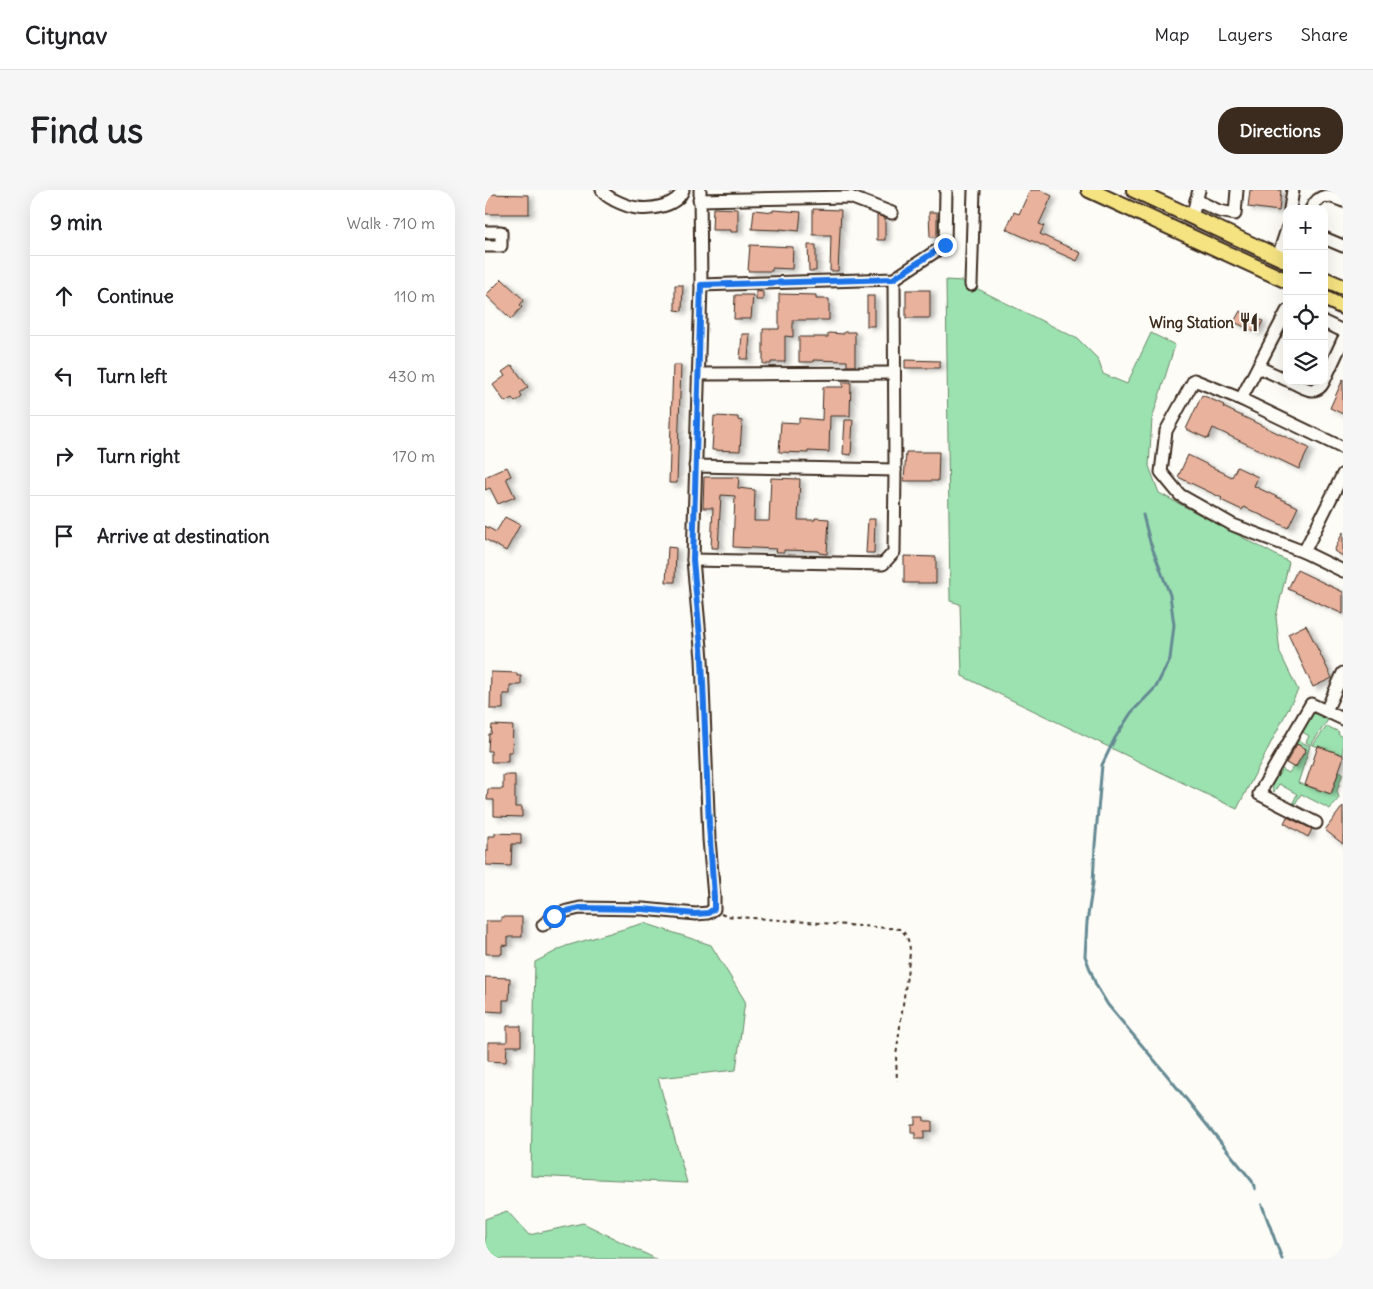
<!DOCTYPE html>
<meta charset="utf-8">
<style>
:root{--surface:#fff;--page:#f6f6f6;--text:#202124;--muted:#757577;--line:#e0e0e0;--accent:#3b2a1e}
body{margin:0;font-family:Delius,sans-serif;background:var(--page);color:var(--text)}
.controls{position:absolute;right:15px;top:15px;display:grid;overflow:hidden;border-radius:10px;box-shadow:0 5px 20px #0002}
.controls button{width:45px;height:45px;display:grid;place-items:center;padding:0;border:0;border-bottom:1px solid var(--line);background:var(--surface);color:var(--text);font:25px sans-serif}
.stop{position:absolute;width:15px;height:15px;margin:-11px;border:4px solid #1a73e8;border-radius:50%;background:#fff}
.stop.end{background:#1a73e8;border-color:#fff;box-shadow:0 1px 5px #0008}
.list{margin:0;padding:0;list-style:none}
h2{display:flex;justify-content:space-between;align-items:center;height:65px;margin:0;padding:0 20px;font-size:21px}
h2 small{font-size:16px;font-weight:400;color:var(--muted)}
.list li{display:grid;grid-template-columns:32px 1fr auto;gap:15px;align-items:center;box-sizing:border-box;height:80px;padding:0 20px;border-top:1px solid var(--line)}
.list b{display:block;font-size:19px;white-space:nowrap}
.list em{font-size:16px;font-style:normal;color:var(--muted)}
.icon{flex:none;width:28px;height:28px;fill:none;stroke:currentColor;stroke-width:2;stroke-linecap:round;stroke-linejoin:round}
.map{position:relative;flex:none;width:858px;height:1069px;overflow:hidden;border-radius:20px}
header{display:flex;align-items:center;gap:30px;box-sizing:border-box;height:70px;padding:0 25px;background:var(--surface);border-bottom:1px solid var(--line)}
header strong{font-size:24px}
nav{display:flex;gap:28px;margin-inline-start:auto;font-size:18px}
.intro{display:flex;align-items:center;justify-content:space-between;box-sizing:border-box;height:120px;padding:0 30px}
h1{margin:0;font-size:35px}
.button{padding:12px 22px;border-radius:20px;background:var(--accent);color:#fff;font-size:18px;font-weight:700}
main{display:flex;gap:30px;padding:0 30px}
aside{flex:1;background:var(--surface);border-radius:20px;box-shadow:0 5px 20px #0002}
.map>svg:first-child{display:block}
</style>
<header>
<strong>Citynav</strong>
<nav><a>Map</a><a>Layers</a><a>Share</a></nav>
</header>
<div class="intro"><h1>Find us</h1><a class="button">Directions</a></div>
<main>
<aside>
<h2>9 min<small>Walk · 710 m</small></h2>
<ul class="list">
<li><svg class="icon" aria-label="ahead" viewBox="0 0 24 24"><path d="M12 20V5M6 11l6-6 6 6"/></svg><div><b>Continue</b></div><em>110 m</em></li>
<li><svg class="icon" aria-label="left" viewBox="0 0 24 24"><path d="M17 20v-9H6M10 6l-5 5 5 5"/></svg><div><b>Turn left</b></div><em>430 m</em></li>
<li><svg class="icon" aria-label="right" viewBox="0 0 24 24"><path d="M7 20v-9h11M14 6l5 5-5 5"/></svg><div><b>Turn right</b></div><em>170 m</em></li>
<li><svg class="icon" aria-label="arrive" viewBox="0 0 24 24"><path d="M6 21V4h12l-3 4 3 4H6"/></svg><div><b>Arrive at destination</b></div></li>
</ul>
</aside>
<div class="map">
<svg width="858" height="1069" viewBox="0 0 858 1069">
<defs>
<filter id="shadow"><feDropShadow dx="4.5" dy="2.5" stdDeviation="2.5" flood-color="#0004"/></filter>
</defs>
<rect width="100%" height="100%" fill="#fdfcf7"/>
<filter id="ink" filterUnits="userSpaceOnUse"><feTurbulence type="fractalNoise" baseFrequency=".02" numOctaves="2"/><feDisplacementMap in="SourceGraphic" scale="10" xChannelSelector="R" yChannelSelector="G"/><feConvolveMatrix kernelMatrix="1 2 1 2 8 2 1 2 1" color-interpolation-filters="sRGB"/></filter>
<g filter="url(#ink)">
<g fill="#9be2b0" stroke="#6b8667">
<polygon points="461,90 477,91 593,149 613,169 618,184 642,194 666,143 690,155 667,229 664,276 674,303 804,372 791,427 795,463 813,500 752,619 477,486 475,414 465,411"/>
<polygon points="830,519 845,527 826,555 821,552 824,546 816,541"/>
<polygon points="842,536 854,542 853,544 858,547 858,565 828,555"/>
<path d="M812 550 825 556 813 593 846 604 854 581 858 583 852 601 854 608 845 619 816 604 810 614 808 613 812 604 794 594 789 602C784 594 791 586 795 578L804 583 808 577 810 578 821 559 810 553Z"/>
<polygon points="159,733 226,755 260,811 251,880 173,888 202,993 46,986 50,772 81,756"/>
<polygon points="22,1021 44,1045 98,1033 171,1069 0,1069 0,1029"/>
</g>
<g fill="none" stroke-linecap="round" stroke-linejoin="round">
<g stroke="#658a93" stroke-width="3">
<polyline points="658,325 665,352 685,405 689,435 685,469 671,497 646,523 630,548 617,575 610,655 608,693 602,732 600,766 611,795 623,815 681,884 767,991 770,999"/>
<polyline points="777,1015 797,1069"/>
</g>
</g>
<g fill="#e8b29d" stroke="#3b2a1e" filter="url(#shadow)">
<polygon points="545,0 555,0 567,6 554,34 559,36 555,44 596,63 592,71 521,39 529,22 534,24"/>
<polygon points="765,0 796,0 794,21 763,17"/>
<polygon points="0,4 44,5 44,24 0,24"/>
<polygon points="228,18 253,19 253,42 246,42 246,40 227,40"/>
<polygon points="328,19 356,20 353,81 345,81 346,45 328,45"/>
<polygon points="269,20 288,22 288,20 316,22 314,41 295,39 295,40 267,39"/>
<polygon points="444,22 452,22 452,47 445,47"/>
<polygon points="392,25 400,28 400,50 392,50"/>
<polygon points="265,55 308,57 307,79 287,78 287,81 263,81"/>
<polygon points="323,55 331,55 331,81 324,81"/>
<polygon points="17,89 39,110 35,115 37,117 26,129 1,105"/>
<polygon points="190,95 198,95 197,121 190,120"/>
<rect x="421" y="100" width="24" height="28"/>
<polygon points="271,101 278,102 278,110 271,110"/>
<polygon points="294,104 331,105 331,109 344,109 344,130 308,130 308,147 300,146 300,172 286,172 286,174 278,174 278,139 294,139"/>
<polygon points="250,105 268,105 266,129 249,129"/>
<rect x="382" y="106" width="7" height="30"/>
<polygon points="755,121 778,131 772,143 749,132"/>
<polygon points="359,142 370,142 370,176 362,176 362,171 328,170 328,172 314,172 314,147 343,147 343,143 359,144"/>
<polygon points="257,144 265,144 263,169 255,169"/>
<polygon points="420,170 455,171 454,178 420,178"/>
<polygon points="27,175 43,197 35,203 37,207 30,212 27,208 20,212 8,195 20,186 17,182"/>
<polygon points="188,175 196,175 192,293 184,293"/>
<polygon points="858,189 858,224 845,218"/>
<polygon points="358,192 366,192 365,226 345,226 344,262 323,261 323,263 294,262 296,232 314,233 314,228 337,230 338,197 358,197"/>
<polygon points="717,205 739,215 738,217 824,258 814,279 728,238 723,249 701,239"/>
<polygon points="229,226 253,227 253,230 257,231 255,261 227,260"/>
<polygon points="360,230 368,230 366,265 358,264"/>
<polygon points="421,262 454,262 453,291 419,291"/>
<polygon points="703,265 747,287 752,277 773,287 769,296 813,317 803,338 759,317 757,320 736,310 737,308 693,287"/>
<polygon points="22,277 26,286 21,288 30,307 13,314 5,298 0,300 0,287"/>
<polygon points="219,287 254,287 253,298 270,300 269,331 284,331 286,288 315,289 313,330 330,330 330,328 344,329 342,364 334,363 334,361 299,360 299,362 290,362 291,359 248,357 250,306 236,305 233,358 226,358 228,318 218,318"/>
<polygon points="20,327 35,335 21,361 0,349 0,336 11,342"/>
<polygon points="383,329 390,329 389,363 381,363"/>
<polygon points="858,342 858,366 849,361"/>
<polygon points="183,357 191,358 190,392 181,392"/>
<polygon points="419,366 451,367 451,393 419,393"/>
<polygon points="812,380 858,402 858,424 803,399"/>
<polygon points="821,435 847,488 828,497 803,444"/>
<polygon points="6,482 32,483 32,486 36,486 36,495 25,495 25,504 18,504 18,519 5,519"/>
<polygon points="7,535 28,536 27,562 23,562 23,572 6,572 6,561 3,561 4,544 6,544"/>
<polygon points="812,554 821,559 810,578 801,573"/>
<polygon points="833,556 858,565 858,569 846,604 820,595"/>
<polygon points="18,585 30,585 30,617 37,617 37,627 9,626 9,610 2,610 3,599 18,599"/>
<polygon points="858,616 858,654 840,640"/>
<polygon points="802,627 827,639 823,647 799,633"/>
<polygon points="10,643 36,644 36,654 27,654 26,676 1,675 1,661 3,661 3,646 10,646"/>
<polygon points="16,727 37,727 37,747 23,747 23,756 17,755 17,764 1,764 1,731 16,731"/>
<polygon points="0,787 25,788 24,810 18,810 18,822 0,821"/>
<polygon points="22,836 36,836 36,856 22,856 21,872 3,871 3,852 22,852"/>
<polygon points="430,927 439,927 439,931 447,931 447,941 439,941 439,949 430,949 430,943 426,943 426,934 430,934"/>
</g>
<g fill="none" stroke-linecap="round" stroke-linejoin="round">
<defs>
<g id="minor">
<path d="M117 0C119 5 124 7 129 10 135 13 144 17 152 18 167 20 192 16 198 0"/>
<polyline points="214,10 365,7 407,23"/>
<polyline points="711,10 734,21 750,24 752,0"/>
<polyline points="805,19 808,0"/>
<path d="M826 19C835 2 843 5 858 11"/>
<polyline points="707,27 714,0"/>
<polyline points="0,42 16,42 16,56 0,56"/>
<polyline points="839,48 858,56"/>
<polyline points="793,67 802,39"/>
<polyline points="216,95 409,89 460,55 461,0"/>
<polyline points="486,95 489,0"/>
<polyline points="839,132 858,141"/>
<polyline points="773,177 802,190"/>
<polyline points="213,184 409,183"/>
<path d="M805 191C817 197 832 208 839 191"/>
<polyline points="839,191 858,150"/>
<polyline points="756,209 802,121"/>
<polyline points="858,258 756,209 709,190 681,241 676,282 695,305 748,335 819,362 858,381"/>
<polyline points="210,276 410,280"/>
<polyline points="819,362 858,284"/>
<polyline points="208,370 398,374 409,362 410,280 409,89"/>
<polyline points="841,521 858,483"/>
<polyline points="831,633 774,604 826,514 858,529"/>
<polyline points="58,735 69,726 82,721 95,718 158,719 211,724 223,723 229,719 229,707 224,649 217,469 208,370 216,95 215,0"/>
</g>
<g id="major">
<polyline points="604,0 802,91"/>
<polyline points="649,0 802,71"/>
<polyline points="839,89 858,97"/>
<polyline points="839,108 858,117"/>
</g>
</defs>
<use href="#minor" stroke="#3b2a1e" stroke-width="15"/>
<use href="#major" stroke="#3b2a1e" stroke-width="18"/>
<path stroke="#3b2a1e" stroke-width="2" stroke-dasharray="4 4" stroke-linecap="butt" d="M236 724 241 726 416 739C423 747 425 753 425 763L411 866 412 891"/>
<use href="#minor" stroke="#fdfcf7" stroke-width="11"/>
<use href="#major" stroke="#f5e382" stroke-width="14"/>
</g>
</g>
<g fill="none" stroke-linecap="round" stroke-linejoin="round" filter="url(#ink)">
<polyline stroke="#1a73e8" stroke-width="6" points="69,726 82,721 95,718 158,719 210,724 223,723 229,719 229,707 224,635 217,469 208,370 216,95 408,89 460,55"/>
</g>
<defs>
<symbol id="restaurant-bare" viewBox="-9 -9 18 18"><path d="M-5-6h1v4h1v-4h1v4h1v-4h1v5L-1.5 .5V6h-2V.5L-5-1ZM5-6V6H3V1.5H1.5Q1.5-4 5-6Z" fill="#3b2a1e" stroke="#fdfcf7" stroke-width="2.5" paint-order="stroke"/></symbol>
</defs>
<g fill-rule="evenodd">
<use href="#restaurant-bare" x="750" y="118" width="28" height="28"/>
</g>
<g text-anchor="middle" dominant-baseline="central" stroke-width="4" stroke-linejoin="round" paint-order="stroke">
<g font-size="15" font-weight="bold" fill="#3b2a1e" stroke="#fdfcf7" text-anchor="end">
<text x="749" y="132">Wing Station</text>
</g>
</g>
</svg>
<div class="controls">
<button>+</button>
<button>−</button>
<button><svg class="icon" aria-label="locate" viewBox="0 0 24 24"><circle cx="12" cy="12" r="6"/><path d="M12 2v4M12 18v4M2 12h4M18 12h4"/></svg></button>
<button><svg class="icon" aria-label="layers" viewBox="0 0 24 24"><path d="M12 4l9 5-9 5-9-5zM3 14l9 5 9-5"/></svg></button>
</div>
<div class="stop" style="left:69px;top:726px"></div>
<div class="stop end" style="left:460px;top:55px"></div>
</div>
</main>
